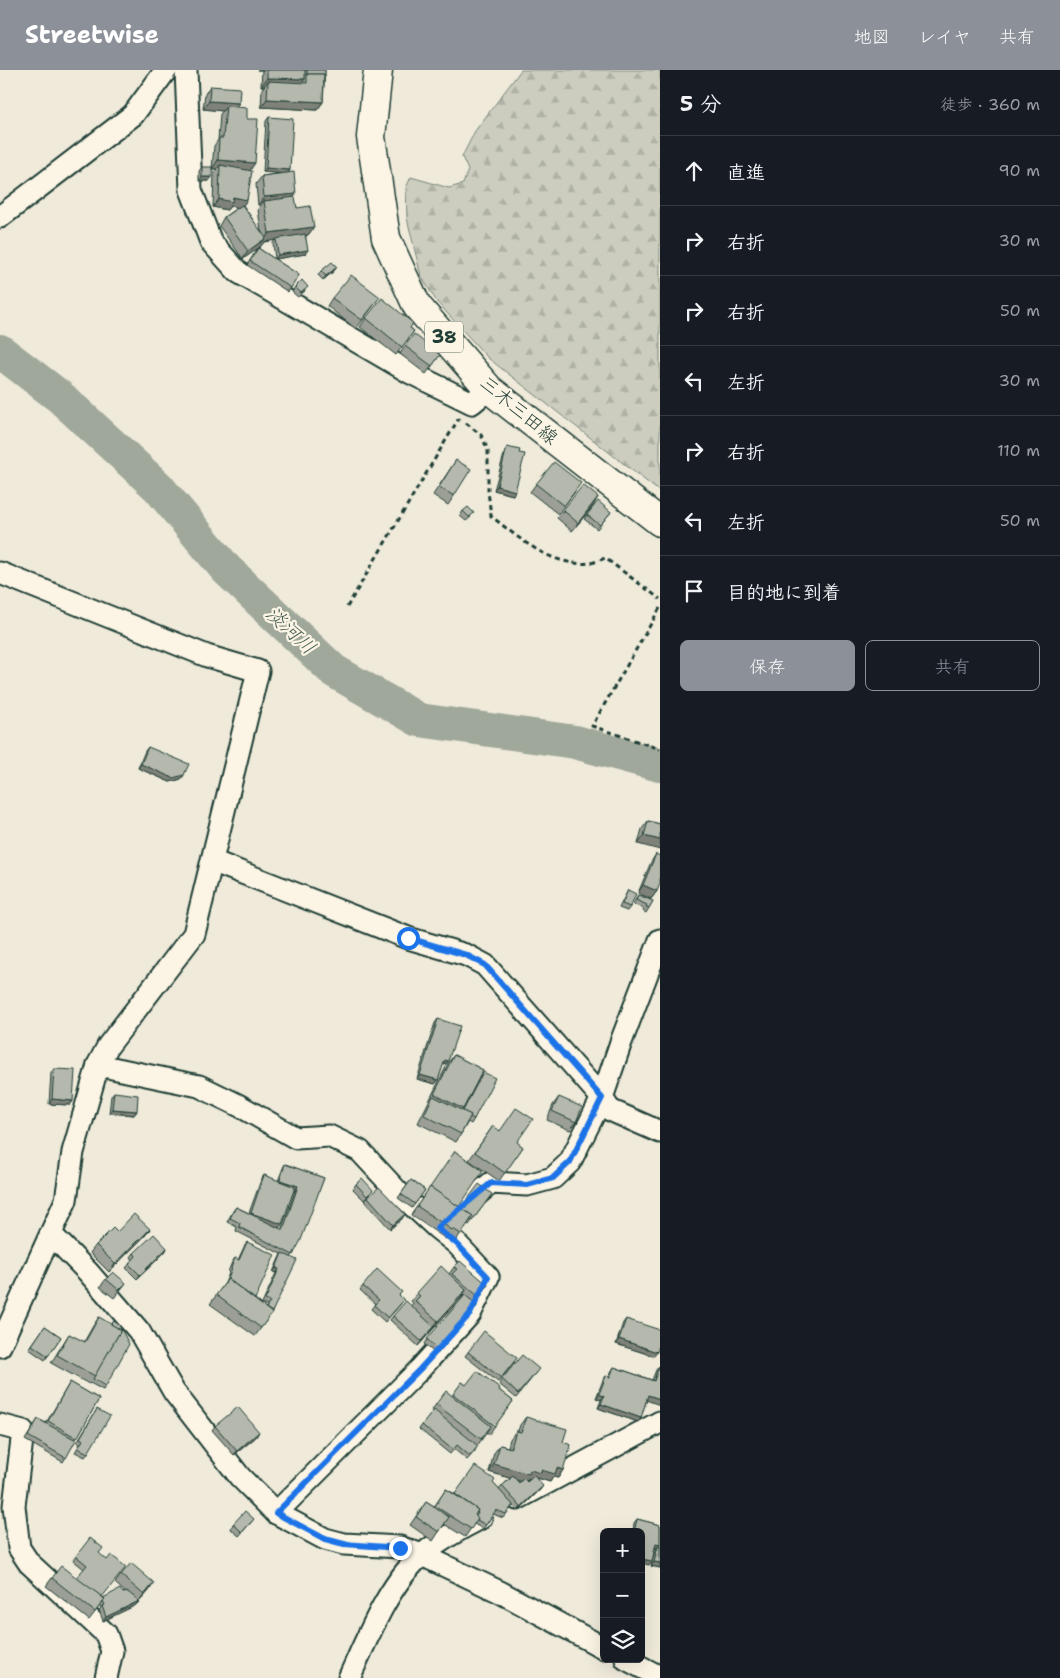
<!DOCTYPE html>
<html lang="ja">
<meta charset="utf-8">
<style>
:root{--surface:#171b24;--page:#242831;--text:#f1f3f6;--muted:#9ea1a6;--line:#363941;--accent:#8c9099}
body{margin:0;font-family:"Shantell Sans","Klee One",sans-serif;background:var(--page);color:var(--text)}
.controls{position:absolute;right:15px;bottom:15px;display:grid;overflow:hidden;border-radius:8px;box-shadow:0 5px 20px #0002}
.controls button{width:45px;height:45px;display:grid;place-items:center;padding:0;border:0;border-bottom:1px solid var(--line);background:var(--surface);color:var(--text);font:25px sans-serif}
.stop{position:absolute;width:15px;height:15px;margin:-11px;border:4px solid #1a73e8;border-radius:50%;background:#fff}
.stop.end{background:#1a73e8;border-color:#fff;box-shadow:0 1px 5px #0008}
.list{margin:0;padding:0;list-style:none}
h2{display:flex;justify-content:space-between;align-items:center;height:65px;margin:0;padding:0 20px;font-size:21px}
h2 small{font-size:16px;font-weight:400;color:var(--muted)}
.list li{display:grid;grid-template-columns:32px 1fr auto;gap:15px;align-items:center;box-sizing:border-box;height:70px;padding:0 20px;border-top:1px solid var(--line)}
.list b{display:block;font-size:19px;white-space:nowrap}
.list em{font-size:16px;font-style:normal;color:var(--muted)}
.actions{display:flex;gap:10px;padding:15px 20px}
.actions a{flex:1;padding:11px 0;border:1px solid var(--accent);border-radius:8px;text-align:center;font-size:18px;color:var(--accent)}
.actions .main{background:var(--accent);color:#fff}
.icon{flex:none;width:28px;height:28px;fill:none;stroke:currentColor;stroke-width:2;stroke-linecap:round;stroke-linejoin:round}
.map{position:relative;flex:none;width:660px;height:1608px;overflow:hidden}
header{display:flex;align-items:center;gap:30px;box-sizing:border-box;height:70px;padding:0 25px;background:var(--accent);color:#fff}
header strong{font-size:24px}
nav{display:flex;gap:28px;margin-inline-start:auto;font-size:18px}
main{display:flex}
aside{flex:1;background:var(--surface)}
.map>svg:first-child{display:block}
</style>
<header>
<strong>Streetwise</strong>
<nav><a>地図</a><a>レイヤ</a><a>共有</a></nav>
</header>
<main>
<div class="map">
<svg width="660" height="1608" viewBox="0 0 660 1608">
<defs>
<pattern id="forest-firs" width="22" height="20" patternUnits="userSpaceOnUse" patternTransform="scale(1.25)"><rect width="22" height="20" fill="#cccdbf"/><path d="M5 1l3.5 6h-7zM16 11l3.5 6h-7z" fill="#afb1a5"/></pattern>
</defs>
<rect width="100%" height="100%" fill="#efeada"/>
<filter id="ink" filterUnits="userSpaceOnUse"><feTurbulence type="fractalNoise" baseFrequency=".02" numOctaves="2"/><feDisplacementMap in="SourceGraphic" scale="10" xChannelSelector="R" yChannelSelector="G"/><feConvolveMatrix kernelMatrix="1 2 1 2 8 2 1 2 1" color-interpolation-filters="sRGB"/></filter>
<g filter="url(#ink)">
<polygon fill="url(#forest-firs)" stroke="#76857a" points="521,0 660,0 660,422 488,288 437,232 421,206 407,148 406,118 411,107 449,118 463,114 468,100 462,87 475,61"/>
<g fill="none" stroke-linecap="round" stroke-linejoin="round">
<polyline stroke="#9fa89a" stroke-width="34" points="0,281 60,327 158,417 226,499 334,601 419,650 575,672 660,695"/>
<defs>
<g id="street">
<polyline points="186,0 191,120 211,172 238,202 409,302 472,333 489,319"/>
<polyline points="0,147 133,45 166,0"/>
<polyline points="0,503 207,586 258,601 194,864 108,976 98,995 73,1082 66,1130 0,1276"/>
<polyline points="212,791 408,868 466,885 485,895 602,1028 610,1040 660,1062"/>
<polyline points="98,995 199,1016 240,1036 296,1068 329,1066 360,1081 397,1121 437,1158 457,1174 488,1207 470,1244 420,1299 276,1443"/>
<polyline points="438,1157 491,1113 527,1115 553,1108 570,1092 602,1028 621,972 660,870"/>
<polyline points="51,1164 88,1202 139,1261 174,1322 240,1407 276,1443 325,1469 344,1474 400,1477 422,1485 500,1522 604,1578"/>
<polyline points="0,1355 23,1361 14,1436 19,1478 29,1493 106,1564 112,1581 106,1608"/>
<polyline points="517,1429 660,1352"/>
<polyline points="626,1589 660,1607"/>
<path d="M349 1608C367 1569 389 1512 423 1484 439 1471 463 1457 481 1448"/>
</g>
<polyline id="primary" points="378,0 371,67 386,168 417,236 489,319 660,452"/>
</defs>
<use href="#street" stroke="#1f3d34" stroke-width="25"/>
<use href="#primary" stroke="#1f3d34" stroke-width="31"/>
<g stroke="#1f3d34" stroke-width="3" stroke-dasharray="5 4" stroke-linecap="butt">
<path d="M466 353 481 365 488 380V421L491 446C519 468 552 498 591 493 595 492 601 490 605 488L660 529"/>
<polyline points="347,537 459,348"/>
<polyline points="660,538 592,656 660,679"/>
</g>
<use href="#street" stroke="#fcf5e5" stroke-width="21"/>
<use href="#primary" stroke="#fcf5e5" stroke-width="28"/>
</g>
<g fill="#9c9f95" stroke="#1f3d34" fill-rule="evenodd">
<polygon points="257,0 325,0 323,32 317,40 261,37 262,19 264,16 261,16 262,0"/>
<polygon points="210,16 236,37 247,49 250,100 247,130 243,135 261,162 258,139 261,135 258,135 256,114 262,106 282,103 263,102 266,51 269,47 290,100 288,103 297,138 314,157 308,165 306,165 305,184 275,189 273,173 275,170 264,172 260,177 243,189 219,156 224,147 238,137 230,136 227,140 213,137 214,103 217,99 212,99 214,76 218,70 220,44 223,41 203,39 205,24"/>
<polygon points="202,97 209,111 199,111 199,101"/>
<polygon points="258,178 299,205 288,222 247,195"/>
<polygon points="321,201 334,201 323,210 318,205"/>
<polygon points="295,217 305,221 298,227 292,222"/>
<polygon points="332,228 374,235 356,259 327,236"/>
<polygon points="366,248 410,258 414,261 396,285 360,257"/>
<polygon points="405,276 440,285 426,304 400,284"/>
<polygon points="507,377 513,425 494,420 505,381"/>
<polygon points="456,390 454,426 448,435 433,425"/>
<polygon points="536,414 575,422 558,444 530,422"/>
<polygon points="593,436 572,461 557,448 563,440"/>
<polygon points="463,441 471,447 466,451 460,446"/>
<polygon points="611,442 597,459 584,449 587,445"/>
<polygon points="148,677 184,705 181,709 170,712 138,698 145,681"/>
<polygon points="648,751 660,754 638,774 642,759"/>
<polygon points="656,784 657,821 651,829 638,823 651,792"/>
<polygon points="628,820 630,837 627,841 619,838"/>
<polygon points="638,825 653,831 646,843 643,841 644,839 633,834"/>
<polygon points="438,949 448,991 445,995 443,994 438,1010 435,1014 417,1009 435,953"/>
<polygon points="454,985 483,1000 462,1040 463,1041 483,1002 474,1049 471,1054 468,1052 461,1064 456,1072 418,1053 448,993"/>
<polygon points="54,999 73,1031 70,1035 49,1034 51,1003"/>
<polygon points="114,1022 137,1041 134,1045 109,1043 111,1026"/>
<polygon points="559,1027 576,1052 570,1060 547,1050 553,1035"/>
<polygon points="493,1056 523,1077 499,1111 469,1090"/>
<path d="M285 1094 324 1108 293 1185 291 1187 272 1242V1243L255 1266 210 1234 225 1213 229 1203 228 1202 232 1192 235 1188 238 1190 244 1177 247 1172 255 1229 266 1238 267 1236 262 1234 276 1203 273 1202 281 1184 236 1161 237 1157 227 1152 233 1141 236 1137 249 1143 261 1110 264 1105 278 1111 283 1098ZM294 1120 295 1121 281 1160 279 1158Z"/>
<polygon points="411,1110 425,1120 412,1138 398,1128"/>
<polygon points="356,1114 370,1124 364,1130 353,1119"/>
<polygon points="426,1123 461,1138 492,1124 469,1155 467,1154 455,1172 447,1167 446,1169 411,1145"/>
<polygon points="368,1127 402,1149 390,1159 365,1131"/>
<polygon points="150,1159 144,1167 109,1202 90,1183 96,1175 117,1162"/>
<polygon points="167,1178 165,1182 137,1209 126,1198 133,1190 131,1187 134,1183"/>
<polygon points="454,1197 482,1223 474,1233 477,1235 474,1239 436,1284 424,1274 463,1227 462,1226 418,1276 390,1250 393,1246 411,1236 413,1233 411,1231 417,1223 449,1204"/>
<polygon points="106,1209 126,1213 114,1228 100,1217"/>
<polygon points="363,1216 399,1225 401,1234 385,1252 371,1239 375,1234 360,1220"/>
<polygon points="99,1247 106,1316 103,1320 90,1313 89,1314 51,1293 64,1272 69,1264 84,1272 93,1256"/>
<polygon points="626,1249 654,1286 616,1274 623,1253"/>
<polygon points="45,1256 61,1267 45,1290 29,1279"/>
<polygon points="468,1282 515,1292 498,1312 465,1286"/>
<polygon points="659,1296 647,1330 638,1352 598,1338 601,1330 596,1328 603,1310 606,1306 609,1307 611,1302 614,1297 652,1310 656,1300"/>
<polygon points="536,1303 516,1328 499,1314 502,1309"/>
<polygon points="70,1312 99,1329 63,1392 25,1370 38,1349 46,1353"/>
<polygon points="462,1312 466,1315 499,1320 513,1331 489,1364 487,1362 477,1376 475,1381 467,1390 454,1379 450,1384 419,1359 432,1343 431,1342 436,1334 452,1326"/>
<polygon points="97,1339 88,1383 85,1387 75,1382 80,1374 77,1372"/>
<path d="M526 1347 563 1372V1400L558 1408 553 1407 550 1412 537 1408 540 1420 518 1441 513 1436 503 1448 493 1444 483 1459 474 1454 465 1467 444 1454 433 1471 410 1455 426 1432 434 1437 446 1419 455 1424 493 1413 499 1420 502 1416 510 1408 489 1402 494 1383 500 1375 508 1377 510 1369 516 1361H518L520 1355ZM526 1408 530 1410 527 1412 525 1409Z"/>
<polygon points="215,1356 256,1367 234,1385 212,1360"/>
<polygon points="254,1449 239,1466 231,1459 233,1454"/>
<polygon points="637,1449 660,1455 660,1498 651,1496 655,1481 657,1478 655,1478 649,1495 641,1462 633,1462 634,1453"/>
<polygon points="99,1484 102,1527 103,1528 125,1522 115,1513 121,1505 149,1521 136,1535 103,1551 99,1540 101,1538 100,1536 89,1550 46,1516 52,1508 76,1508 84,1499 73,1490 76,1486"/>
</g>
<g fill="#7f8279" stroke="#1f3d34">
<polygon points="267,8 305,9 299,17 268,11 264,16 261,16"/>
<polygon points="267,29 323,32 317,40 261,37"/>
<polygon points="209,31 239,33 233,42 226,36 223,41 203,39"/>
<polygon points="218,90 255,93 249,102 220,95 217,99 212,99"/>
<polygon points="266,98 290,100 287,104 263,102"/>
<polygon points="202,107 212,107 209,111 199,111"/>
<polygon points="296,124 290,132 264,131 261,135 258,135 264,127"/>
<polygon points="233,127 247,130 241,138 230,136 227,140 213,137 219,129"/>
<polygon points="314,157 308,165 264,172 260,177 243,189 248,181 264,170 269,163"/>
<polygon points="308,180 305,184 275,189 278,185"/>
<polygon points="337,197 334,201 323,210 326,206"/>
<polygon points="497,416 515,421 513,425 494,420"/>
<polygon points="598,427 593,436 572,461 578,453"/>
<polygon points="141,694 184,705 181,709 170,712 138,698"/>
<polygon points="644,766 660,770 660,780 638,774"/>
<polygon points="643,815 657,821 651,829 638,823"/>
<polygon points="445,990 448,991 445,995 442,994"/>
<polygon points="420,1005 438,1010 435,1014 417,1009"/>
<polygon points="52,1029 73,1031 70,1035 49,1034"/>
<polygon points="112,1039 137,1041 134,1045 109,1043"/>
<polygon points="280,1110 298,1116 295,1121 277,1114"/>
<polygon points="251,1143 282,1154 279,1158 248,1147"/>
<polygon points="405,1144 402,1149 390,1159 393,1155"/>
<polygon points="150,1159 144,1167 109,1202 115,1194"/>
<polygon points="167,1178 165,1182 137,1209 140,1205"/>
<polygon points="276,1198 279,1199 276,1203 273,1202"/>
<polygon points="488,1215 482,1223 472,1235 478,1226"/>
<polygon points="466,1220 461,1228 418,1276 438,1251"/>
<polygon points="477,1235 474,1239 436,1284 438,1280"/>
<polygon points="619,1269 657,1282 654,1286 616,1274"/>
<polygon points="599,1324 604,1326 601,1330 596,1328"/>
<polygon points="648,1325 660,1329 660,1335 646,1330"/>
<polygon points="601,1334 641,1348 638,1352 598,1338"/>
<polygon points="259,1362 256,1367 234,1385 237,1381"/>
<polygon points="494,1394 530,1400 541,1400 557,1398 563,1400 558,1408 553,1407 550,1412 537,1408 535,1411 526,1408 523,1412 489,1402"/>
<polygon points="543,1416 540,1420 518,1441 521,1437"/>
<polygon points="656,1473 660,1474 660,1479 658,1476 657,1478 653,1478"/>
<polygon points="641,1489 652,1491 649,1495 641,1493"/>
<polygon points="654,1492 660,1493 660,1498 651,1496"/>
<polygon points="154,1513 149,1521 138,1533 144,1525"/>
<polygon points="139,1531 136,1535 103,1551 106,1547"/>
</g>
<g fill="#b5b9ad" stroke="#1f3d34">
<polygon points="267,0 305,0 305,9 267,8"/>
<polygon points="307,0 325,0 325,6 324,4 307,4 307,5"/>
<polygon points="307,4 324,4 323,32 267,29 268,11 307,13"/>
<polygon points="210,16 240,18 239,33 209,31"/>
<polygon points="226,36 247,38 247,49 258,49 255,93 218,90 219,68 223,68"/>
<polygon points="269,47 293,49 290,100 266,98"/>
<polygon points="220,95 252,101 247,130 233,127 232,132 219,129"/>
<rect x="202" y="97" width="10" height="10"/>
<polygon points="294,102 296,124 264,127 262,106"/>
<polygon points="295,127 297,138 310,136 314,157 269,163 264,131"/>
<polygon points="242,135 266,168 248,181 224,147"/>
<polygon points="305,164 308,180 278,185 276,169"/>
<polygon points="258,178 299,205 291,218 250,191"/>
<polygon points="332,192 337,197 326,206 321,201"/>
<polygon points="351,205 380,227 362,250 332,228"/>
<polygon points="302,210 308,217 301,223 295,217"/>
<polygon points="382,228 413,253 410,258 414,261 402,277 366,248"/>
<polygon points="414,264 440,285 432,296 405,276"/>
<polygon points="507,377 520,380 519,383 525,384 515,421 497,416"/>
<polygon points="456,390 471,399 454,426 439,417"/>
<polygon points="554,392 581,413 564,436 536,414"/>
<polygon points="583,415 598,427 578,453 563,440"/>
<polygon points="598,431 611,442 600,455 587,445"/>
<polygon points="468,437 474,443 469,447 463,441"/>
<polygon points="148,677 189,694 184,705 173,708 141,694"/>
<polygon points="648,751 660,754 660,770 644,766"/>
<polygon points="656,784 660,786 660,814 657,821 643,815"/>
<polygon points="628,820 636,824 630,837 622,834"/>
<polygon points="638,825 653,831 649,838 646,837 647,835 636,830"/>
<polygon points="438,949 460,956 448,991 445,990 438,1010 420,1005"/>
<polygon points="454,985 483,1000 463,1039 434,1024"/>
<polygon points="54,999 75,1000 73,1031 52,1029"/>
<polygon points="483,1002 495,1008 474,1049 470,1047 471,1045 463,1041"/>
<polygon points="114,1022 138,1025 137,1041 112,1039"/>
<polygon points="433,1026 471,1045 461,1064 424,1045"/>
<polygon points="559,1027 582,1037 576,1052 552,1041"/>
<polygon points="516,1038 533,1049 517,1072 523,1077 505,1103 475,1082 493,1056 500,1061"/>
<polygon points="455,1081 483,1101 459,1137 430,1117 429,1119"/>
<polygon points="285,1094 324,1108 301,1170 293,1185 239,1157 240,1153 230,1148 236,1137 283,1160 298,1116 280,1110"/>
<polygon points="264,1105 295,1117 282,1154 251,1143"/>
<polygon points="362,1108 373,1120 367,1126 356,1114"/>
<polygon points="411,1110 425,1120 415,1134 401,1124"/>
<polygon points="479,1114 492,1124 472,1151 470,1150 473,1146 461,1138"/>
<polygon points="379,1117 405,1144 393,1155 368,1127"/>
<polygon points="430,1117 473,1146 461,1164 453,1159 452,1160 417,1136"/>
<polygon points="134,1144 150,1159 115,1194 96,1175 113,1158 117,1162"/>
<polygon points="154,1164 167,1178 140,1205 129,1194 136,1186 134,1183"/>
<polygon points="247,1172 275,1185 255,1229 228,1209 232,1199 231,1198 235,1188 239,1190"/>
<polygon points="282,1183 297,1190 272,1242 266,1238 270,1232 265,1230 279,1199 276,1198"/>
<polygon points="460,1191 488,1215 478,1226 452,1204 457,1199 454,1197"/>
<polygon points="441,1196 466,1220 438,1251 415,1231 420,1226 417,1223"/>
<polygon points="377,1199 402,1222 399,1225 404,1230 388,1248 374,1235 379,1230 363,1216"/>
<polygon points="113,1202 126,1213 119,1220 106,1209"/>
<polygon points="228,1209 272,1243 261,1258 216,1225"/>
<polygon points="465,1225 477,1235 438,1280 427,1269"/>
<polygon points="406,1231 434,1257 421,1271 393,1246"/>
<polygon points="99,1247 121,1260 95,1306 57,1285 69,1264 85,1272"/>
<polygon points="626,1249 660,1260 660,1272 657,1282 619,1269"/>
<polygon points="114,1251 119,1255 129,1274 106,1316 93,1309 121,1260 111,1254"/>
<polygon points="45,1256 61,1267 48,1286 32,1275"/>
<polygon points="484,1261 517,1288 501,1308 468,1282"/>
<polygon points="522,1285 539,1299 518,1324 502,1309"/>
<polygon points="659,1296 660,1297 660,1329 648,1325 641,1348 601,1334 604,1326 599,1324 606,1306 610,1307 614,1297 654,1311"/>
<polygon points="477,1301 500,1318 499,1320 513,1331 495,1356 453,1324 462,1312 466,1315"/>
<polygon points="70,1312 99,1329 77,1368 48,1351"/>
<polygon points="446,1321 491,1356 481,1369 436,1334"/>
<polygon points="238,1337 259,1362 237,1381 215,1356"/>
<polygon points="97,1339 110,1346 88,1383 78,1378 83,1370 80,1368"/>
<polygon points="434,1340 478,1376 470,1386 457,1375 453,1380 422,1355"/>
<polygon points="526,1347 567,1359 563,1372 571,1375 563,1400 557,1398 555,1404 541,1400 541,1403 530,1400 529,1404 494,1394 500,1375 511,1378 516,1361 521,1362"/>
<polygon points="38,1349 76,1370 66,1388 28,1366"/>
<polygon points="475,1396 495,1410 493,1413 513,1435 506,1444 496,1440 486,1455 477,1450 478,1448 476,1446 478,1443 477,1442 478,1440 455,1424"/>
<polygon points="513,1406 519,1413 524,1408 527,1412 534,1406 543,1416 521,1437 502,1416"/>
<polygon points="446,1419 478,1440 475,1445 478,1448 471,1459 435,1436"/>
<polygon points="426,1432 449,1447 439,1462 416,1447"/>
<polygon points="245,1441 254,1449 242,1462 233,1454"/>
<polygon points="637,1449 660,1455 660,1474 656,1473 652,1491 641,1489 641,1462 634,1462"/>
<polygon points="90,1468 103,1478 99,1483 107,1490 111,1485 126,1497 102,1527 76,1508 87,1495 76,1486"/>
<polygon points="658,1476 660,1477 660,1493 654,1492"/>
<polygon points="131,1493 154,1513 144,1525 121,1505"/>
<polygon points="61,1496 105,1529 95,1542 52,1508"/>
<polygon points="120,1519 123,1523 128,1522 139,1531 106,1547 102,1536 105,1535 103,1531 105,1529 103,1528"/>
</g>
</g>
<g fill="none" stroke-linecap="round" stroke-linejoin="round" filter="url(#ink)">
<polyline stroke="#1a73e8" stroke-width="6" points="400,1478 344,1474 325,1469 276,1443 420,1299 470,1244 488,1207 457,1174 437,1158 491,1113 527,1115 553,1108 570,1092 602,1028 485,895 466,885 408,868"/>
</g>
<g text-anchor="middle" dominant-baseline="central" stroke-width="4.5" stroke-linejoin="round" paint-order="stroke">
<rect fill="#fcf5e5" stroke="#617469" stroke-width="1" x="425" y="251.5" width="38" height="31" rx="4"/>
<g font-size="18" font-weight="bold" fill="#1f3d34">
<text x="444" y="267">38</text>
</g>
<g font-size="19" fill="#1f3d34" stroke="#fcf5e5">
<text transform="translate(519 340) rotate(40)">三木三田線</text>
</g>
<g font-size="20" font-style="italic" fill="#455d53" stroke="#fcf5e5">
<text transform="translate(291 560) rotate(43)">淡河川</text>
</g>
</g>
</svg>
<div class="controls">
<button>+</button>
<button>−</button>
<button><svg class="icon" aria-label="layers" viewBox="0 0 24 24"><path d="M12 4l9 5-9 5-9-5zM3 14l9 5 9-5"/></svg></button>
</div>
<div class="stop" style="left:408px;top:868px"></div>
<div class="stop end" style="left:400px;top:1478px"></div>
</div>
<aside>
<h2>5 分<small>徒歩 · 360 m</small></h2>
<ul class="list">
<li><svg class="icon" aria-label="ahead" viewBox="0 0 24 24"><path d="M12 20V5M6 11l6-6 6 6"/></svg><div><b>直進</b></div><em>90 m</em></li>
<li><svg class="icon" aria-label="right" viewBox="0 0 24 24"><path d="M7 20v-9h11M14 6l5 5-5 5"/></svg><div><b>右折</b></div><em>30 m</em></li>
<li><svg class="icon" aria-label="right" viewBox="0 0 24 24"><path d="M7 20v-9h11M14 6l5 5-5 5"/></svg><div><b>右折</b></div><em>50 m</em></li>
<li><svg class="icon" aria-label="left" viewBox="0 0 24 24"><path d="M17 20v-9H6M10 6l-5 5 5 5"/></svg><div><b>左折</b></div><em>30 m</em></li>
<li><svg class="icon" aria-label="right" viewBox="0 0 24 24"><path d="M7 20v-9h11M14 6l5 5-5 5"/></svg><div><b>右折</b></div><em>110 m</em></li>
<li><svg class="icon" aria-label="left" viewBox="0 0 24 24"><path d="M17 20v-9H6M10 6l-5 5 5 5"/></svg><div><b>左折</b></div><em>50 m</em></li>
<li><svg class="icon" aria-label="arrive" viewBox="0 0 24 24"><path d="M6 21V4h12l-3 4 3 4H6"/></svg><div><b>目的地に到着</b></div></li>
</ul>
<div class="actions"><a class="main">保存</a><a>共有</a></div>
</aside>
</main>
